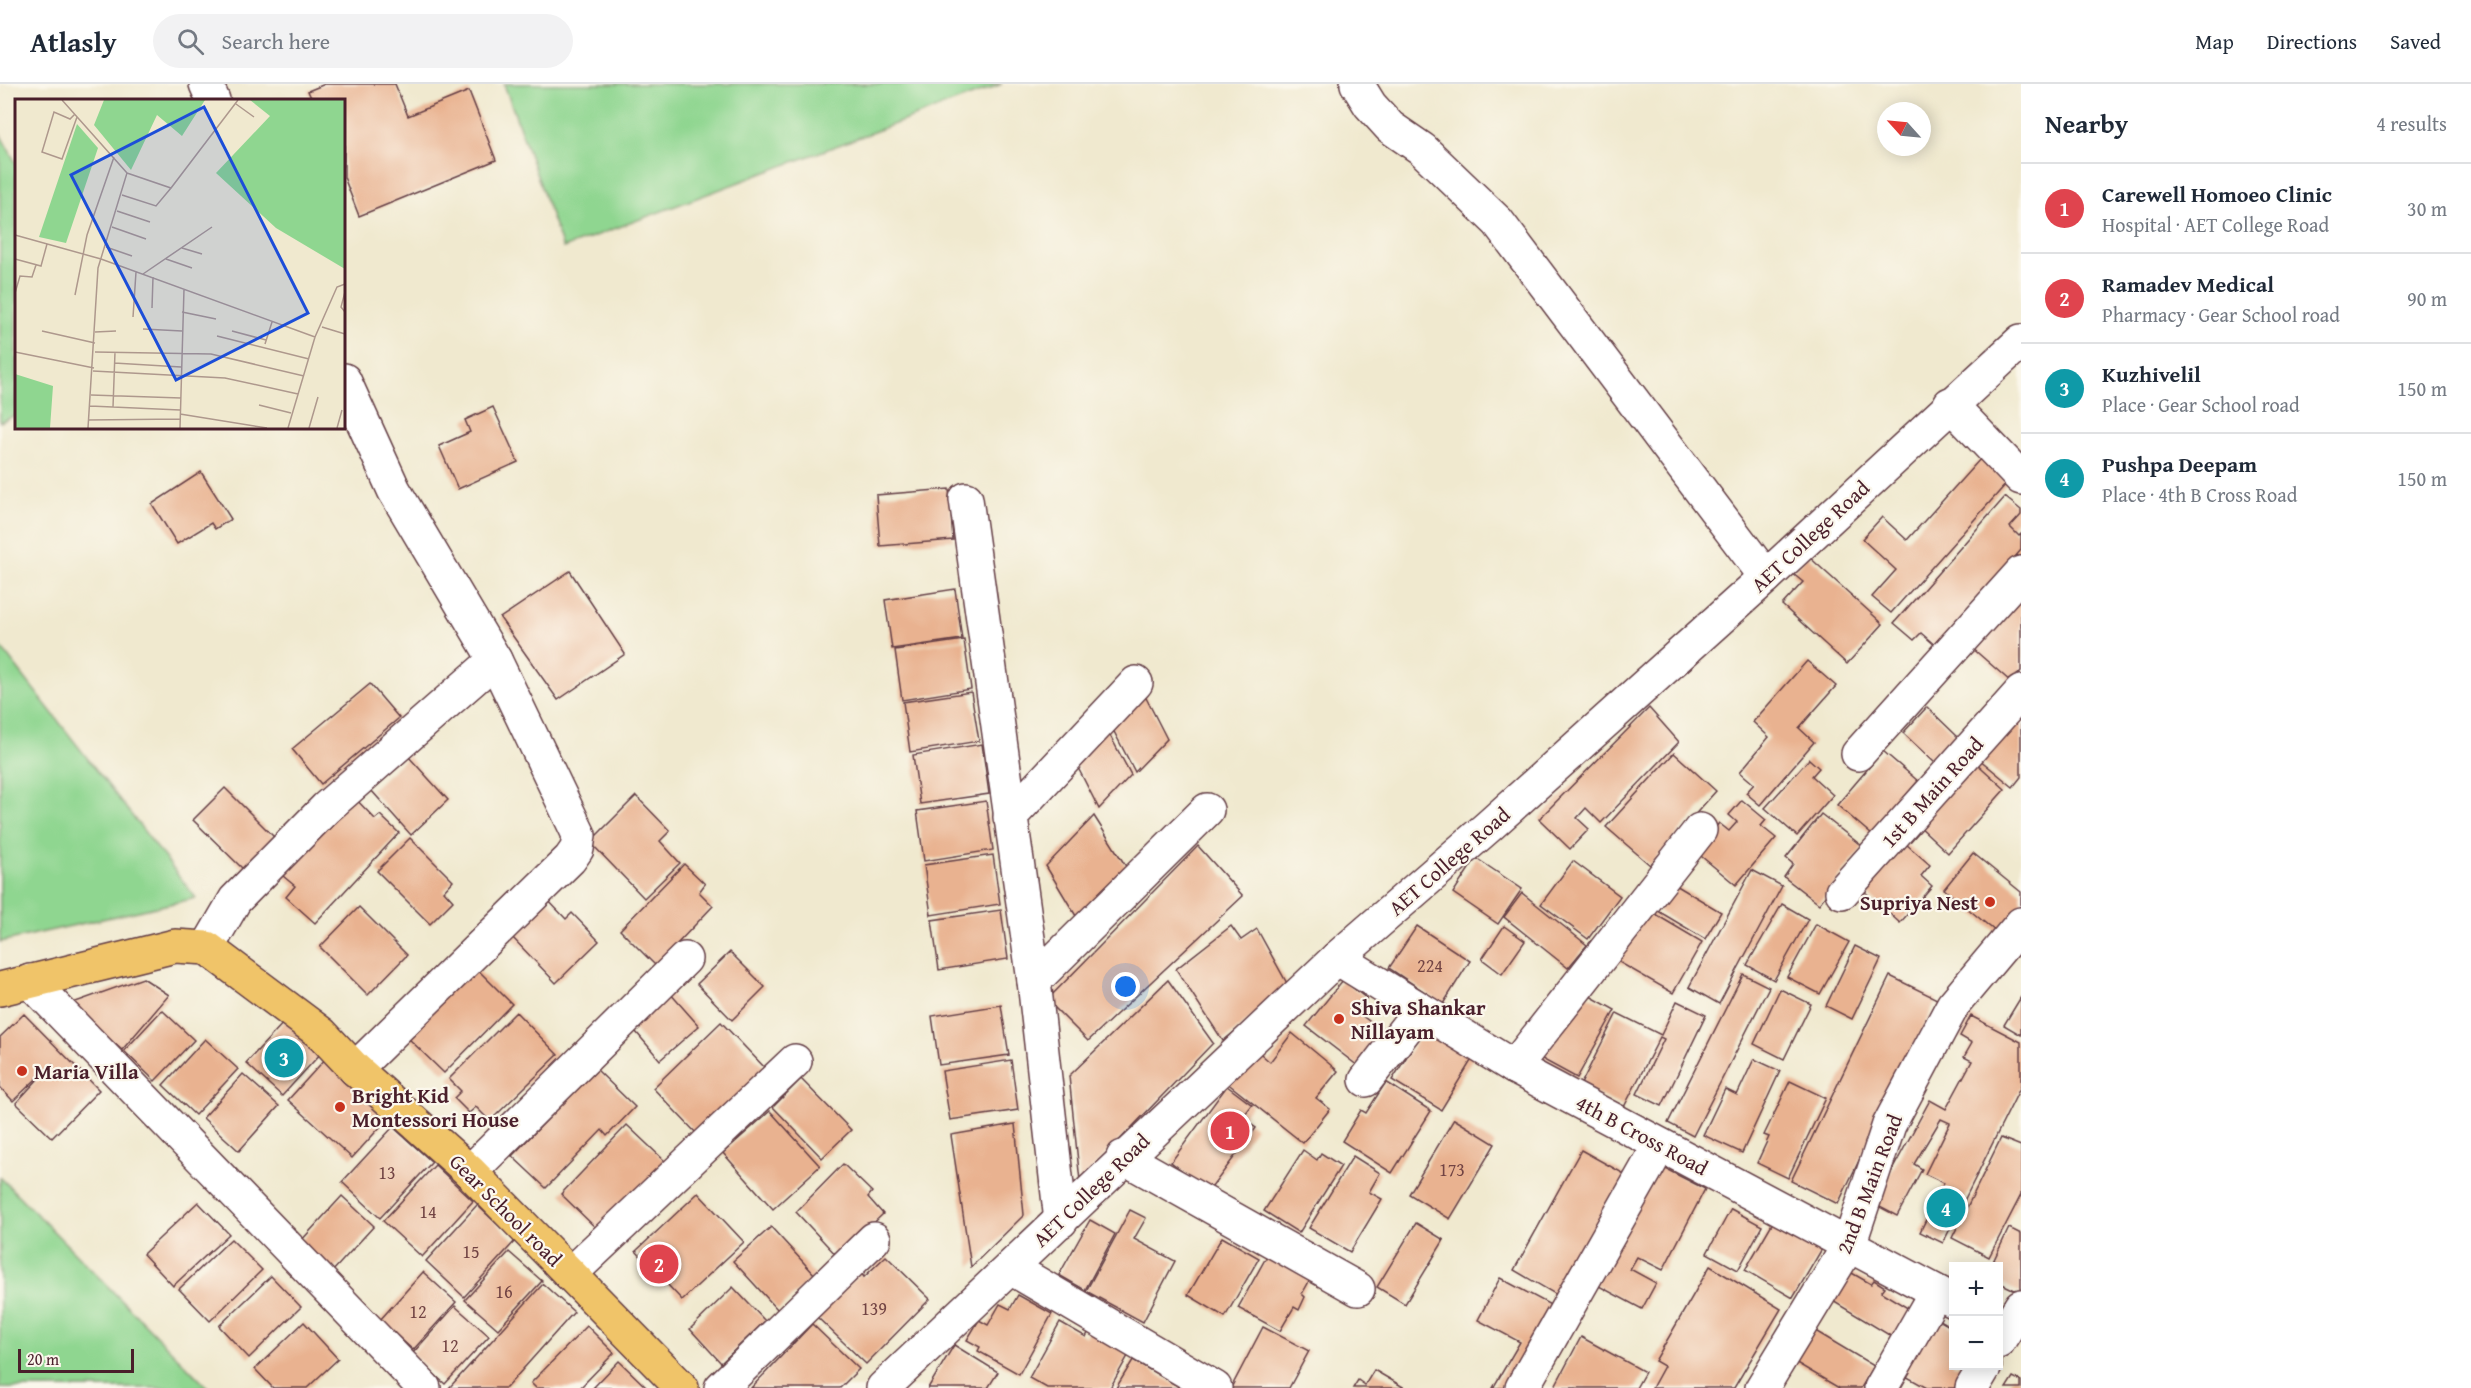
<!DOCTYPE html>
<meta charset="utf-8">
<style>
:root{--surface:#fff;--page:#f2f2f3;--text:#1f2937;--muted:#747a83;--line:#e0e1e3;--accent:#c8321e}
body{margin:0;font-family:"Gentium Book Plus",serif;background:var(--page);color:var(--text)}
.controls{position:absolute;right:18px;bottom:18px;display:grid;overflow:hidden;border-radius:0px;box-shadow:0 3px 15px #0003}
.controls button{width:54px;height:54px;display:grid;place-items:center;padding:0;border:0;border-bottom:2px solid var(--line);background:var(--surface);color:var(--text);font:30px sans-serif}
.compass{position:absolute;left:1877px;top:18px;width:54px;height:54px;border-radius:50%;background:var(--surface);box-shadow:0 3px 15px #0003;rotate:297deg}
.scale{position:absolute;left:18px;bottom:15px;width:116px;box-sizing:border-box;padding-left:6px;border:3px solid #4a1f2b;border-top:0;font-size:16px;line-height:21px;white-space:nowrap;color:#4a1f2b;-webkit-text-stroke:4px #fbf7ec;paint-order:stroke}
.you{position:absolute;left:1126px;top:903px;width:21px;height:21px;margin:-15px;border:4px solid #fff;border-radius:50%;background:#1a73e8;box-shadow:0 0 0 9px #1a73e833}
.badge{display:grid;place-items:center;width:39px;height:39px;border-radius:50%;background:var(--accent);color:#fff;font-size:20px;font-weight:700}
.pin{position:absolute;translate:-50% -50%;border:3px solid #fff;box-shadow:0 2px 6px #0006}
.list{margin:0;padding:0;list-style:none}
h2{display:flex;justify-content:space-between;align-items:center;height:78px;margin:0;padding:0 24px;font-size:26px}
h2 small{font-size:20px;font-weight:400;color:var(--muted)}
.list li{display:grid;grid-template-columns:39px 1fr auto;gap:18px;align-items:center;box-sizing:border-box;height:90px;padding:0 24px;border-top:2px solid var(--line)}
.list b{display:block;font-size:22px;white-space:nowrap}
.list p{margin:0;font-size:20px;white-space:nowrap;color:var(--muted)}
.list em{font-size:20px;font-style:normal;color:var(--muted)}
.icon{flex:none;width:33px;height:33px;fill:none;stroke:currentColor;stroke-width:2;stroke-linecap:round;stroke-linejoin:round}
.map{position:relative;flex:none;width:2021px;height:1304px;overflow:hidden}
header{display:flex;align-items:center;gap:36px;box-sizing:border-box;height:84px;padding:0 30px;background:var(--surface);border-bottom:2px solid var(--line)}
header strong{font-size:28px}
nav{display:flex;gap:33px;margin-inline-start:auto;font-size:21px}
.search{width:420px;height:54px;background:var(--page);display:flex;align-items:center;gap:15px;box-sizing:border-box;padding:0 21px;border-radius:33px;color:var(--muted);font-size:22px}
main{display:flex}
aside{flex:1;background:var(--surface)}
.map>svg:first-child{display:block}
</style>
<header>
<strong>Atlasly</strong>
<div class="search"><svg class="icon" aria-label="search" viewBox="0 0 24 24"><circle cx="10" cy="10" r="6"/><path d="M15 15l6 6"/></svg>Search here</div>
<nav><a>Map</a><a>Directions</a><a>Saved</a></nav>
</header>
<main>
<div class="map">
<svg width="2021" height="1304" viewBox="0 0 2021 1304">
<rect width="100%" height="100%" fill="#fbf7ec"/>
<filter id="ink" filterUnits="userSpaceOnUse"><feTurbulence type="fractalNoise" baseFrequency=".0167" numOctaves="2"/><feDisplacementMap in="SourceGraphic" scale="12" xChannelSelector="R" yChannelSelector="G"/><feConvolveMatrix kernelMatrix="1 2 1 2 8 2 1 2 1" color-interpolation-filters="sRGB"/></filter>
<filter id="wash" filterUnits="userSpaceOnUse"><feTurbulence type="fractalNoise" baseFrequency=".008" numOctaves="4" result="noise"/><feDisplacementMap in="SourceGraphic" scale="24" xChannelSelector="R" yChannelSelector="G"/><feGaussianBlur stdDeviation="1.35" result="paint"/><feColorMatrix in="noise" values="0 0 0 0 0 0 0 0 0 0 0 0 0 0 0 0 0 1.4 0 .05"/><feComposite in="paint" operator="in"/></filter>
<g filter="url(#wash)">
<rect width="100%" height="100%" fill="#f0e9cf"/>
<g fill="#8fd690" stroke="#6c7a5e" stroke-width="1.5">
<polygon points="504,0 1002,0 563,164"/>
<polygon points="0,50 16,79 16,331 0,338"/>
<polygon points="0,562 196,814 0,858"/>
<polygon points="0,1093 208,1304 0,1304"/>
</g>
<g id="blocks">
<g fill="#e9b290">
<polygon points="325,0 395,0 408,32 469,7 496,76 359,132 344,93 344,16 312,16 308,7"/>
<polygon points="493,323 518,378 458,405 439,362 470,348 465,336"/>
<polygon points="1981,374 2007,399 1891,529 1872,513 1896,486 1862,455 1882,433 1907,456"/>
<polygon points="201,388 231,435 215,445 211,439 177,460 152,420"/>
<polygon points="949,405 953,456 880,462 876,411"/>
<polygon points="2005,413 2021,426 2021,431 2010,443 2019,452 2021,450 2021,466 1937,563 1921,549 1914,556 1894,539"/>
<polygon points="1807,471 1883,540 1847,580 1782,521 1803,498 1792,489"/>
<polygon points="570,487 625,570 558,616 500,534"/>
<polygon points="955,505 962,555 892,565 885,516"/>
<polygon points="2021,505 2021,587 2011,598 1971,563"/>
<polygon points="964,556 971,605 902,616 895,566"/>
<polygon points="1807,577 1836,602 1799,644 1814,658 1760,721 1746,709 1754,700 1740,688 1769,653 1753,638"/>
<polygon points="370,600 399,634 321,700 292,665"/>
<polygon points="1142,606 1167,655 1135,688 1109,638"/>
<polygon points="971,608 979,657 910,668 903,618"/>
<polygon points="1927,623 1959,654 1935,679 1903,649"/>
<polygon points="1649,624 1679,658 1601,739 1586,724 1577,734 1589,745 1570,765 1539,735"/>
<polygon points="2021,628 2021,693 2013,703 1979,675"/>
<polygon points="1105,642 1131,691 1099,725 1073,674"/>
<polygon points="982,660 989,710 920,720 913,671"/>
<polygon points="1883,667 1918,697 1872,751 1837,721"/>
<polygon points="1674,669 1716,707 1650,781 1606,743"/>
<polygon points="408,672 448,716 411,751 371,706"/>
<polygon points="1809,675 1819,684 1812,692 1833,711 1797,752 1765,724"/>
<polygon points="1973,676 2005,705 1948,769 1916,739"/>
<polygon points="225,704 274,753 243,785 193,736"/>
<polygon points="352,711 375,735 380,731 399,749 315,839 286,813 295,802 277,787"/>
<polygon points="636,712 670,747 660,757 680,779 644,814 590,758"/>
<polygon points="1742,716 1766,736 1761,742 1776,754 1736,801 1696,768 1719,739 1729,747 1737,738 1729,731"/>
<polygon points="986,717 993,766 924,777 917,727"/>
<polygon points="1821,730 1863,763 1819,820 1784,793 1793,780 1786,774"/>
<polygon points="1094,732 1127,784 1079,837 1046,782"/>
<polygon points="410,754 453,797 444,807 453,817 430,840 377,787"/>
<polygon points="1906,760 1930,781 1921,792 1932,802 1900,839 1865,808"/>
<polygon points="1198,762 1243,812 1088,957 1047,916"/>
<polygon points="1973,769 2021,808 2021,828 2001,852 1944,805"/>
<polygon points="993,771 1000,820 931,831 924,781"/>
<polygon points="1476,774 1522,805 1498,840 1453,809"/>
<polygon points="1573,777 1620,812 1588,855 1541,820"/>
<polygon points="684,780 705,800 699,808 713,822 656,882 620,846"/>
<polygon points="1752,786 1782,802 1719,920 1689,903"/>
<polygon points="1674,800 1721,828 1705,855 1658,827"/>
<polygon points="1522,809 1587,861 1568,884 1504,833"/>
<polygon points="545,813 566,835 572,829 599,857 556,899 511,852"/>
<polygon points="1782,820 1808,835 1774,896 1747,881"/>
<polygon points="359,823 407,871 368,911 320,863"/>
<polygon points="1001,826 1008,875 939,886 932,836"/>
<polygon points="1648,826 1702,858 1673,909 1617,877"/>
<polygon points="1816,840 1849,858 1820,910 1787,893"/>
<polygon points="1231,842 1241,856 1257,845 1289,903 1223,957 1176,885"/>
<polygon points="1417,842 1470,877 1443,920 1389,884"/>
<polygon points="1504,842 1525,857 1502,890 1482,875"/>
<polygon points="1855,862 1881,875 1852,935 1826,922"/>
<polygon points="730,868 765,903 732,936 697,900"/>
<polygon points="473,881 512,920 444,989 405,951"/>
<polygon points="1743,890 1769,903 1693,1052 1668,1039"/>
<polygon points="1890,892 1937,915 1838,1120 1791,1097"/>
<polygon points="143,894 169,911 122,966 70,920"/>
<polygon points="1168,896 1213,959 1080,1097 1069,992"/>
<polygon points="1343,896 1367,915 1357,928 1385,949 1358,982 1306,942"/>
<polygon points="1780,905 1811,920 1784,975 1754,960"/>
<polygon points="1581,907 1615,926 1577,994 1542,975"/>
<polygon points="669,908 699,942 660,976 630,941"/>
<polygon points="2021,913 2021,951 2004,941"/>
<polygon points="1677,917 1706,931 1662,1022 1637,1010 1664,955 1660,953 1624,1023 1580,1002 1617,929 1661,951"/>
<polygon points="1001,921 1009,971 939,981 932,932"/>
<polygon points="162,926 194,956 155,997 124,967"/>
<polygon points="516,928 558,971 490,1037 476,1023 469,1029 454,1014 461,1007 449,995"/>
<polygon points="24,930 99,1006 52,1054 16,1019 53,979 13,1017 0,1003 0,953"/>
<polygon points="1971,932 2021,958 2021,1002 1943,1159 1920,1148 1944,1099 1925,1090 1950,1039 1941,1035 1914,1080 1922,1085 1897,1132 1874,1120 1930,1016 1946,1025 1972,977 1964,973 1972,959 1960,952"/>
<polygon points="286,936 322,968 282,1012 246,979"/>
<polygon points="721,938 766,985 698,1051 653,1004"/>
<polygon points="1426,942 1474,972 1441,1026 1392,996"/>
<polygon points="1292,949 1338,987 1316,1014 1330,1025 1303,1059 1226,998 1254,964 1270,978"/>
<polygon points="205,955 238,985 195,1031 163,1001"/>
<polygon points="328,972 392,1030 352,1074 288,1016"/>
<polygon points="1754,975 1780,987 1742,1069 1703,1051 1725,1005 1737,1011"/>
<polygon points="1011,976 1018,1026 950,1036 942,987"/>
<polygon points="596,985 635,1023 607,1052 602,1046 546,1104 512,1072"/>
<polygon points="243,990 279,1022 239,1067 203,1034"/>
<polygon points="801,995 851,1046 822,1074 773,1023"/>
<polygon points="1790,997 1826,1014 1788,1094 1757,1079 1769,1053 1764,1051"/>
<polygon points="1386,998 1431,1027 1392,1089 1342,1057 1361,1026 1366,1029"/>
<polygon points="1227,1002 1252,1021 1242,1034 1256,1044 1209,1107 1171,1078"/>
<polygon points="770,1027 820,1082 773,1125 723,1069"/>
<polygon points="1454,1035 1495,1060 1450,1135 1409,1110"/>
<polygon points="1015,1040 1024,1131 971,1183 951,1051"/>
<polygon points="627,1041 669,1081 602,1150 561,1110"/>
<polygon points="393,1043 432,1078 380,1134 342,1098"/>
<polygon points="2001,1054 2021,1062 2021,1111 1989,1173 1952,1154"/>
<polygon points="1303,1066 1317,1076 1321,1069 1341,1082 1299,1149 1264,1127"/>
<polygon points="1581,1066 1628,1092 1562,1214 1514,1186"/>
<polygon points="1353,1072 1380,1089 1369,1108 1382,1115 1350,1168 1309,1144"/>
<polygon points="843,1080 872,1108 868,1113 883,1130 838,1173 796,1128"/>
<polygon points="435,1081 473,1117 422,1173 383,1137"/>
<polygon points="1658,1081 1705,1105 1663,1186 1637,1173 1630,1185 1656,1199 1642,1225 1595,1200"/>
<polygon points="698,1109 744,1158 682,1216 636,1167"/>
<polygon points="342,1112 374,1142 332,1188 300,1158"/>
<polygon points="198,1118 229,1150 173,1202 143,1170"/>
<polygon points="477,1121 515,1157 464,1213 426,1177"/>
<polygon points="1731,1125 1762,1142 1738,1186 1707,1169"/>
<polygon points="1130,1126 1146,1134 1134,1155 1175,1177 1143,1238 1086,1207"/>
<polygon points="1777,1131 1826,1158 1793,1214 1745,1186"/>
<polygon points="1090,1136 1115,1150 1085,1206 1059,1191"/>
<polygon points="1416,1139 1444,1156 1405,1220 1377,1203"/>
<polygon points="771,1143 815,1191 778,1226 733,1177"/>
<polygon points="2009,1144 2021,1150 2021,1209 1998,1198 1998,1182 1991,1182"/>
<polygon points="1222,1153 1259,1174 1225,1233 1188,1211"/>
<polygon points="231,1155 262,1186 210,1237 179,1205"/>
<polygon points="509,1168 542,1197 498,1245 465,1216"/>
<polygon points="1268,1170 1311,1194 1302,1210 1305,1213 1299,1226 1294,1223 1280,1247 1238,1224"/>
<polygon points="886,1172 930,1215 866,1280 817,1233 861,1189 864,1193"/>
<polygon points="1710,1182 1781,1225 1734,1304 1652,1304 1664,1282 1655,1277"/>
<polygon points="1843,1184 1871,1200 1874,1196 1885,1203 1881,1208 1911,1226 1894,1254 1826,1213"/>
<polygon points="423,1188 456,1218 413,1266 380,1236"/>
<polygon points="271,1192 301,1223 249,1274 219,1242"/>
<polygon points="1500,1194 1560,1226 1516,1304 1493,1304 1520,1258 1478,1236"/>
<polygon points="543,1200 574,1228 506,1304 449,1304"/>
<polygon points="733,1203 765,1237 721,1279 690,1245"/>
<polygon points="1018,1211 1052,1230 1019,1290 978,1267 980,1263 967,1256 979,1236 988,1241 1000,1220 1010,1225"/>
<polygon points="455,1222 489,1252 445,1300 412,1270"/>
<polygon points="1932,1232 1953,1244 1953,1281 1976,1282 1964,1304 1927,1304 1900,1289"/>
<polygon points="304,1238 338,1275 307,1304 273,1304 255,1285"/>
<polygon points="1060,1238 1086,1253 1089,1247 1129,1270 1110,1304 1047,1304 1029,1294"/>
<polygon points="812,1240 859,1285 840,1304 751,1304"/>
<polygon points="587,1242 614,1269 580,1304 536,1304 531,1299"/>
<polygon points="1807,1242 1874,1282 1861,1304 1839,1304 1788,1274"/>
<polygon points="1263,1243 1309,1267 1289,1304 1231,1304"/>
<polygon points="1581,1253 1645,1288 1636,1304 1554,1304"/>
<polygon points="954,1261 998,1288 988,1304 928,1304"/>
<polygon points="1133,1276 1181,1304 1116,1304"/>
<polygon points="619,1277 647,1304 593,1304"/>
<polygon points="1374,1286 1405,1304 1353,1304 1358,1296 1365,1301"/>
<polygon points="2013,1293 2021,1297 2021,1304 2006,1304"/>
</g>
</g>
</g>
<g filter="url(#ink)">
<use href="#blocks" fill-opacity="0" stroke="#633d44" stroke-width="1.5"/>
<g fill="none" stroke-linecap="round" stroke-linejoin="round">
<defs>
<g id="minor">
<polyline points="206,0 213,16"/>
<polyline points="1357,0 1370,21 1390,43 1422,65 1498,138 1766,493"/>
<polyline points="1950,320 2021,394"/>
<polyline points="966,415 1034,897 1061,1137"/>
<polyline points="1858,670 2021,489"/>
<polyline points="1010,733 1136,599"/>
<polyline points="1842,808 2021,608"/>
<polyline points="207,864 235,816 326,724 495,576 394,406 344,296"/>
<polyline points="1337,874 1514,983 1954,1217"/>
<polyline points="30,897 424,1304"/>
<polyline points="1034,897 1207,726"/>
<polyline points="1514,983 1700,746"/>
<polyline points="355,985 570,775 577,765 579,751 495,576"/>
<polyline points="1366,996 1420,926"/>
<polyline points="1123,1073 1358,1205"/>
<polyline points="470,1088 685,875"/>
<polyline points="1011,1184 1215,1304"/>
<polyline points="570,1190 795,977"/>
<polyline points="1998,1258 2021,1222"/>
<polyline points="721,1304 874,1155"/>
<polyline points="883,1304 1337,874 1489,742 1766,493 2021,257"/>
<polyline points="1522,1304 1660,1061"/>
<polyline points="1762,1304 1849,1161 1889,1041 1953,921 2021,840"/>
<polyline points="1881,1304 1936,1208"/>
<polyline points="1972,1304 1985,1282"/>
</g>
<polyline id="major" points="0,905 175,862 207,864 322,950 355,985 470,1088 682,1304"/>
</defs>
<use href="#minor" stroke="#633d44" stroke-width="36"/>
<use href="#major" stroke="#633d44" stroke-width="36"/>
<use href="#minor" stroke="#fff" stroke-width="33"/>
<use href="#major" stroke="#f0c469" stroke-width="33"/>
</g>
</g>
<g fill="#c8321e" stroke="#fbf7ec" stroke-width="2">
<circle cx="1990" cy="818" r="6"/>
<circle cx="1339" cy="935" r="6"/>
<circle cx="22" cy="987" r="6"/>
<circle cx="340" cy="1023" r="6"/>
</g>
<g text-anchor="middle" dominant-baseline="central" stroke-width="4.5" stroke-linejoin="round" paint-order="stroke">
<g font-size="18" fill="#724444">
<text x="1430" y="881">224</text>
<text x="1452" y="1085">173</text>
<text x="387" y="1088">13</text>
<text x="428" y="1127">14</text>
<text x="471" y="1167">15</text>
<text x="504" y="1207">16</text>
<text x="874" y="1224">139</text>
<text x="418" y="1227">12</text>
<text x="450" y="1261">12</text>
</g>
<g font-size="21" fill="#4a1f2b" stroke="#fbf7ec">
<text transform="translate(1810 452) rotate(-43)">AET College Road</text>
<text transform="translate(1932 708) rotate(-48)">1st B Main Road</text>
<text transform="translate(1449 777) rotate(-41)">AET College Road</text>
<text transform="translate(1642 1051) rotate(28)">4th B Cross Road</text>
<text transform="translate(1869 1100) rotate(-69)">2nd B Main Road</text>
<text transform="translate(1091 1106) rotate(-44)">AET College Road</text>
<text transform="translate(506 1126) rotate(45)">Gear School road</text>
</g>
<g font-size="21" font-weight="bold" fill="#4a1f2b" stroke="#fbf7ec" text-anchor="start">
<text x="1978" y="818" text-anchor="end">Supriya Nest</text>
<text x="1351" y="923">Shiva Shankar<tspan x="1351" dy="24">Nillayam</tspan></text>
<text x="34" y="987">Maria Villa</text>
<text x="352" y="1011">Bright Kid<tspan x="352" dy="24">Montessori House</tspan></text>
</g>
</g>
<g transform="translate(15 15)">
<rect width="330" height="330" fill="#f0e9cf"/>
<path d="M89 1H190L167 37 142 16 116 71 79 26ZM235 1H330V170L261 129 201 74 255 17ZM62 25 83 49 51 144 24 138ZM0 275 38 287 35 329H0Z" fill="#8fd690"/>
<path fill="none" stroke="#ae988d" stroke-width="1.5" d="M47 1 112 74 83 169 73 329M221 5 239 18M60 15 55 20 39 13 27 53 47 60 62 18M112 74 156 89 223 1M107 96 141 107 156 89M102 112 135 123M97 128 131 140M0 136 86 160 300 238M91 148 117 157M167 149 187 155M0 160 26 167 32 145M151 160 177 169M128 175 197 128M330 193 326 208 330 213M0 194 5 177 17 178 21 166M60 196 72 136 99 58M137 209 138 178M167 213 201 220M118 218 121 173M307 228 330 235M128 230 167 232M27 232 80 244M217 232 251 241M80 233 101 232M202 237 294 260M250 245 257 223M0 253 79 269M80 253 196 255 289 277M99 264 166 268M78 272 210 279 283 295M76 296 166 299M244 306 276 314M75 307 165 311M98 308 100 253M165 315 252 329M73 321 165 320M165 329 169 190M273 329 300 238 322 188 330 185M294 329 303 298M322 329 327 311"/>
<path fill="#1d4ed8" fill-opacity="0.15" stroke="#1d4ed8" stroke-width="3" d="M189 8 293 214 161 281 56 76Z"/>
<rect width="330" height="330" fill="none" stroke="#4a1f2b" stroke-width="3"/>
</g>
</svg>
<div class="controls">
<button>+</button>
<button>−</button>
</div>
<svg class="compass" viewBox="-18 -18 36 36"><path d="M0-13l5 13h-10z" fill="#e53935"/><path d="M0 13l5-13h-10z" fill="#747a83"/></svg>
<div class="scale">20 m</div>
<div class="you"></div>
<div class="pin badge" style="left:1230px;top:1047px;background:#e0444e">1</div>
<div class="pin badge" style="left:659px;top:1180px;background:#e0444e">2</div>
<div class="pin badge" style="left:284px;top:974px;background:#0f9aa8">3</div>
<div class="pin badge" style="left:1946px;top:1124px;background:#0f9aa8">4</div>
</div>
<aside>
<h2>Nearby<small>4 results</small></h2>
<ul class="list">
<li><span class="badge" style="background:#e0444e">1</span><div><b>Carewell Homoeo Clinic</b><p>Hospital · AET College Road</p></div><em>30 m</em></li>
<li><span class="badge" style="background:#e0444e">2</span><div><b>Ramadev Medical</b><p>Pharmacy · Gear School road</p></div><em>90 m</em></li>
<li><span class="badge" style="background:#0f9aa8">3</span><div><b>Kuzhivelil</b><p>Place · Gear School road</p></div><em>150 m</em></li>
<li><span class="badge" style="background:#0f9aa8">4</span><div><b>Pushpa Deepam</b><p>Place · 4th B Cross Road</p></div><em>150 m</em></li>
</ul>
</aside>
</main>
